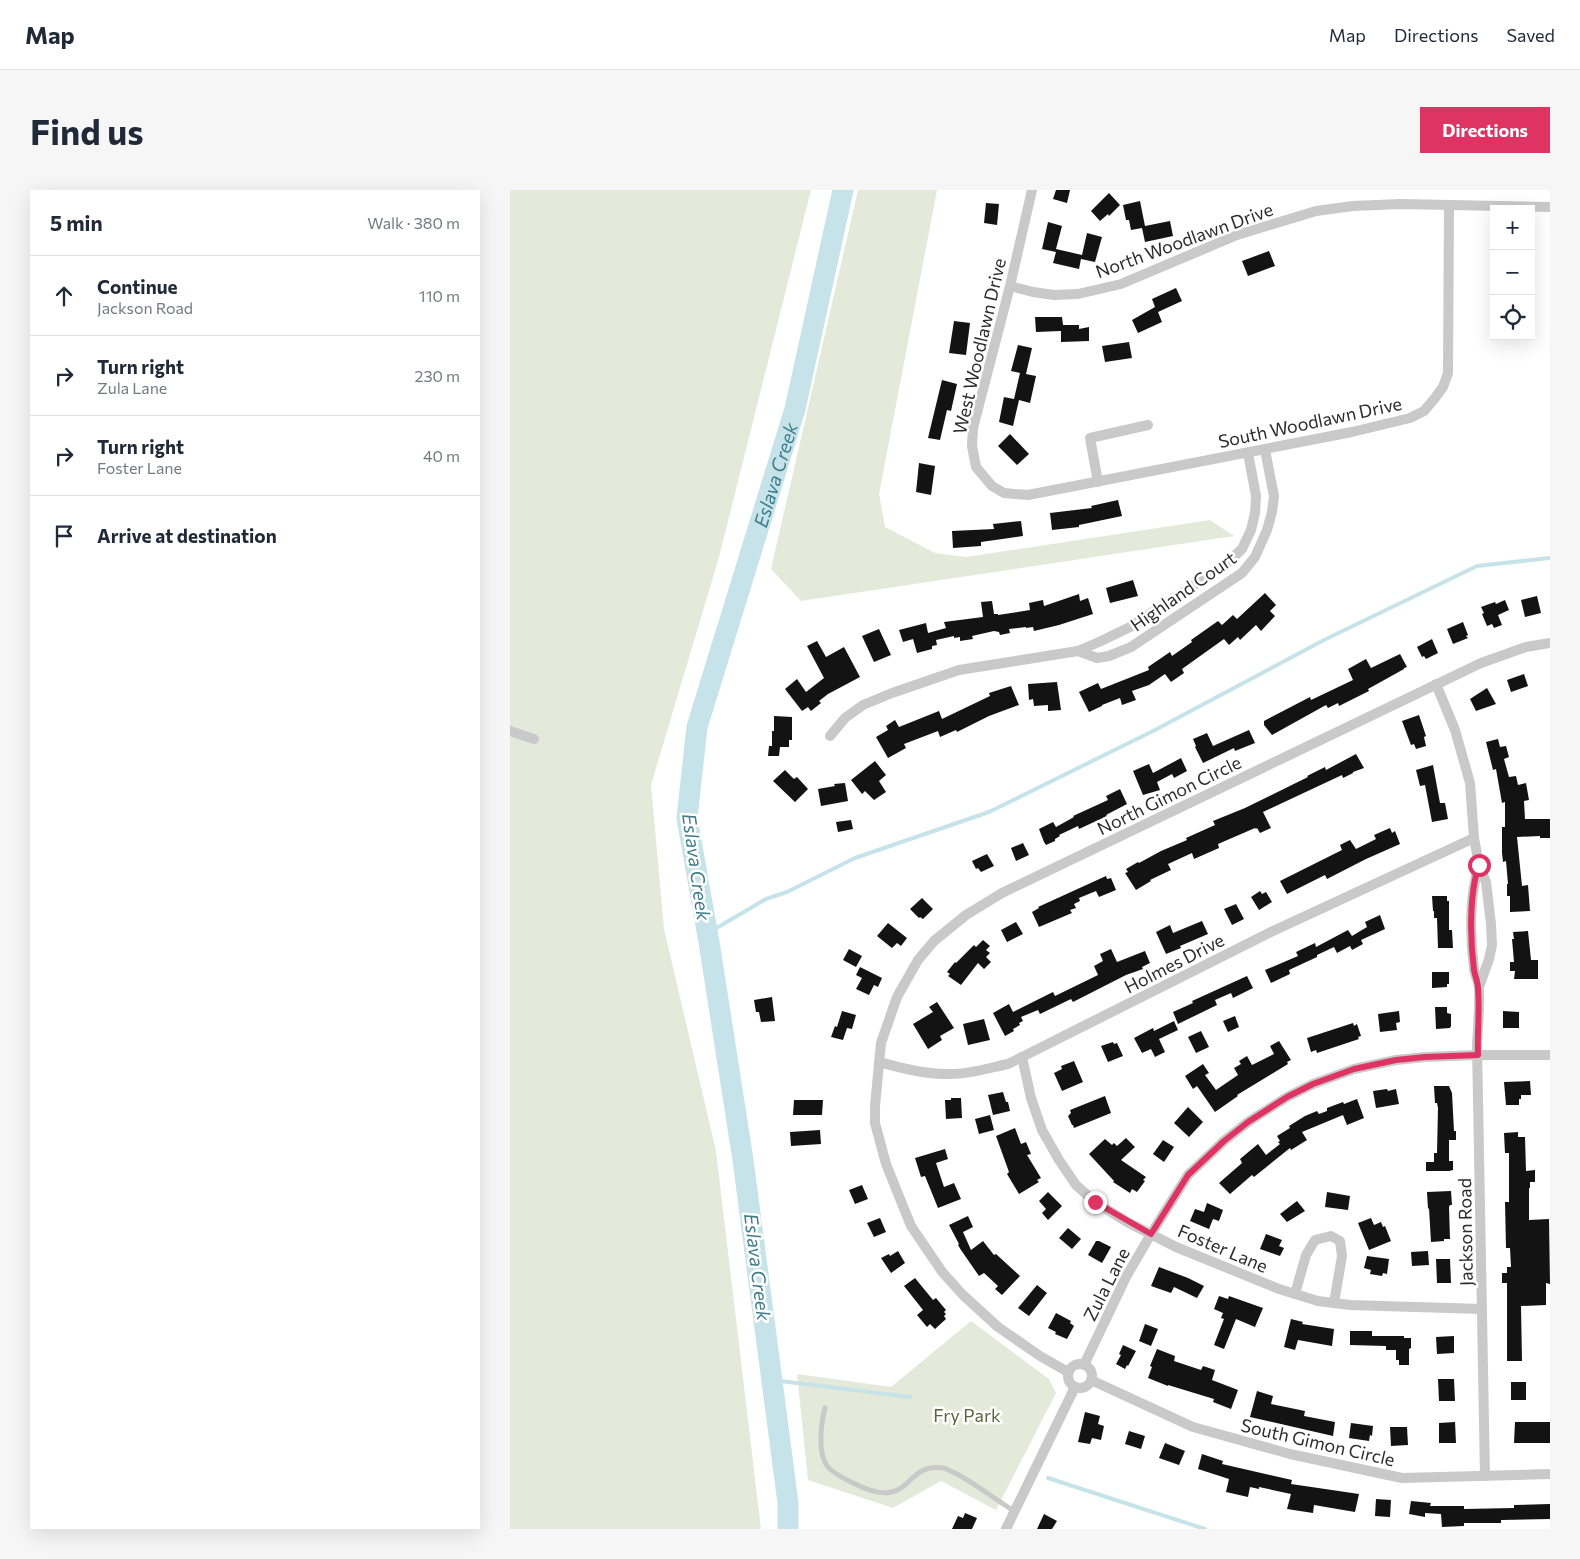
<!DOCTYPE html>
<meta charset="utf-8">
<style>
:root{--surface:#fff;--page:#f6f6f7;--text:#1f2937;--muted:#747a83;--line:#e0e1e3;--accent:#de3363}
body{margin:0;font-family:Commissioner,sans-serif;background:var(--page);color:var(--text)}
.controls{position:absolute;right:15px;top:15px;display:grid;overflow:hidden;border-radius:0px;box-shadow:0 5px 20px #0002}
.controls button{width:45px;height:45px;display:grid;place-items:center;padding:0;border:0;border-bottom:1px solid var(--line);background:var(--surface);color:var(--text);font:25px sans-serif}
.stop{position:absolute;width:15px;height:15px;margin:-11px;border:4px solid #de3363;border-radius:50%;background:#fff}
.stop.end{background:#de3363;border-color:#fff;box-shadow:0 1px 5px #0008}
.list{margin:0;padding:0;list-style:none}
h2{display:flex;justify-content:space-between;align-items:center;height:65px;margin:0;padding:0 20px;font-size:21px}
h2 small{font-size:16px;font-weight:400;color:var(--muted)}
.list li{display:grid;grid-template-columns:32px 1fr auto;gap:15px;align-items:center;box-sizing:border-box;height:80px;padding:0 20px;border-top:1px solid var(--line)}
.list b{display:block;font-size:19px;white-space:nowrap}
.list p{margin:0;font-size:16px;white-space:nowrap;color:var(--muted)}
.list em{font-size:16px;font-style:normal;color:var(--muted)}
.icon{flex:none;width:28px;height:28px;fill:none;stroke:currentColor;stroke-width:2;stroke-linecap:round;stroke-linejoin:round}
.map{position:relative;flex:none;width:1040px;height:1339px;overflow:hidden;border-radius:0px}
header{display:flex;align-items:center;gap:30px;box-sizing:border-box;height:70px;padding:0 25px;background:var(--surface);border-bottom:1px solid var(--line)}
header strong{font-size:24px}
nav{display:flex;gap:28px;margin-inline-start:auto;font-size:18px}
.intro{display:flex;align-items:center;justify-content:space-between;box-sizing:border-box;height:120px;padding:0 30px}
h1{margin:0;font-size:35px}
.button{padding:12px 22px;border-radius:0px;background:var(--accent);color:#fff;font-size:18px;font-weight:700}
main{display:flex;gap:30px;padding:0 30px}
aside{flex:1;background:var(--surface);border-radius:0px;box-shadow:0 5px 20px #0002}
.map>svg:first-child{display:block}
</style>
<header>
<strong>Map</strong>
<nav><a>Map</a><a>Directions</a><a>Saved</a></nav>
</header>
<div class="intro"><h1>Find us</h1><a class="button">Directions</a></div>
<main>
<aside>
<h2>5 min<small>Walk · 380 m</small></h2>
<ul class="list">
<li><svg class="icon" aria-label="ahead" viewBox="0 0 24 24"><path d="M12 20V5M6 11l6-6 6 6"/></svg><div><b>Continue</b><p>Jackson Road</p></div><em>110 m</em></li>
<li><svg class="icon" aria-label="right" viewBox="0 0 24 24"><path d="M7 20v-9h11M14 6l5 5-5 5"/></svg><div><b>Turn right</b><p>Zula Lane</p></div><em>230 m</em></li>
<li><svg class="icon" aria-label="right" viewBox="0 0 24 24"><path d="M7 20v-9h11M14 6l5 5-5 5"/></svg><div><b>Turn right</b><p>Foster Lane</p></div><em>40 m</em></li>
<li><svg class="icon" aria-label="arrive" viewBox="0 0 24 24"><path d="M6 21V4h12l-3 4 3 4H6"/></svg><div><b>Arrive at destination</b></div></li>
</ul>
</aside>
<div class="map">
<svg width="1040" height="1339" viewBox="0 0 1040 1339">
<rect width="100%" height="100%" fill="#fff"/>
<g fill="#e5e9d9">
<polygon points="0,0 301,0 209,367 141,595 154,739 206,961 251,1339 0,1339"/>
<polygon points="348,0 427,0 369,304 375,337 425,363 456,367 700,330 724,346 291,411 261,379"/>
<polygon points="461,1131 539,1189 546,1203 486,1320 431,1291 383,1318 298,1290 287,1184 381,1197"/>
</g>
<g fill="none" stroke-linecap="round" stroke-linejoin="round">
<g stroke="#c6e3e9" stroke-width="4">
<polyline points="198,743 256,709 277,702 345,668 479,622 645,540 814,450 967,376 1040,368"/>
<polyline points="262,1190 400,1207"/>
<polyline points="538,1288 695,1339"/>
</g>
<path stroke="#c6e3e9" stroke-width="21" id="s1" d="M278 1339V1313L233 970 199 752 177 628 187 537 285 219 333 0"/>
</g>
<g fill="#131313">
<polygon points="546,0 560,0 557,13 543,9"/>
<polygon points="599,3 610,15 599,26 598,24 590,31 581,21"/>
<polygon points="630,11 635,36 660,31 663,46 635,52 632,38 621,40 619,30 616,30 613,15"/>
<polygon points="476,13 489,14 487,35 474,33"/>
<polygon points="538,32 552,36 546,59 572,65 577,43 592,47 585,72 571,69 569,79 543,73 546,62 532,59"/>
<polygon points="759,61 765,76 738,86 732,71"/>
<polygon points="666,98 672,111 648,122 652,132 628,143 622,130 645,117 642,109"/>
<polygon points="525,127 552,127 553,135 569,135 569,139 579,137 579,151 551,152 551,141 526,142"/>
<polygon points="444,131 460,133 456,165 439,163"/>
<polygon points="619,152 622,168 595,172 592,156"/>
<polygon points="508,155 522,158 516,184 526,186 520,213 509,210 503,236 489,232 494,207 504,209 510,183 501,181"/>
<polygon points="432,190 447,194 441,221 437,220 430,250 418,248"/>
<polygon points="500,244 519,264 507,275 488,256"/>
<polygon points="409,273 425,276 421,305 406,302"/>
<polygon points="608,310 612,326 569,335 569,337 542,340 540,323 582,318 581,316"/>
<polygon points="511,331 513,346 471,352 471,356 443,358 442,341 484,339 483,334"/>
<polygon points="623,390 628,406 600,413 596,398"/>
<polygon points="755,403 766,415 760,421 765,426 751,441 746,435 730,450 728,447 719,455 714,449 672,479 674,483 661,492 655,484 639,495 622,501 626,510 612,515 610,508 592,515 592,516 579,522 569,502 588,493 591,499 639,480 638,477 660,462 662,466 682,452 681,450 708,431 712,435 723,425 727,429"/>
<polygon points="569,404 570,411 578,408 583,424 549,435 524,441 523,437 516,438 516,437 499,439 500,443 490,445 489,442 484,441 462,446 463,449 450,451 450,447 444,448 444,446 426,450 427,455 422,456 422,459 407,463 403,449 393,452 389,440 416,433 418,443 436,438 434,432 473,427 471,412 482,411 484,424 488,424 488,425 520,420 519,413 533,410 534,416"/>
<polygon points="1027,406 1031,423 1015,427 1011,410"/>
<polygon points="995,410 999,420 988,425 992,435 984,438 982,434 977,436 972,424 974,423 971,417 985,412 986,414"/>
<polygon points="953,432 958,445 956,446 958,448 943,454 937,439"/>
<polygon points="369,439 381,465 364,472 352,446"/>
<polygon points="922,449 928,463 916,469 914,466 912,467 907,457"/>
<polygon points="307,451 316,467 334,457 350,487 318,504 309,511 311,513 301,521 298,517 292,521 275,499 287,489 296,502 314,488 297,456"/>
<polygon points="890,464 897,477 894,478 894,479 858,499 859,501 829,516 828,513 818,518 816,515 762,545 754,535 754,531 775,520 800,507 801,510 843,490 838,479 856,469 861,478"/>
<polygon points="1014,484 1018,496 1001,502 997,490"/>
<polygon points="547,492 551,520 538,521 538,515 524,516 523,509 519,510 518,494"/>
<polygon points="501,496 509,515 479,526 447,542 446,540 430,547 428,541 394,554 396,558 378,568 366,547 378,540 376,536 385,530 389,537 429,521 432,529 480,506 479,503"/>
<polygon points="977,498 986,514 966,521 960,509"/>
<polygon points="909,525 916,546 914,547 916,556 906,559 904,554 901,555 892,531"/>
<polygon points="264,526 282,527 282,550 279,550 279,557 270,557 269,566 258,566 259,556 262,556 262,541 264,541"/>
<polygon points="739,540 745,553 725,561 724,558 693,573 685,557 686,556 683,549 697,543 703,556"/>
<polygon points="988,549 990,557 996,556 999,567 994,569 999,587 1006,586 1008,595 1016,593 1019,610 1014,611 1015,629 1040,629 1040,648 1030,648 1030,646 1007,647 1012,696 1018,695 1020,721 1000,722 1000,706 997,706 997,694 998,694 996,671 993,672 992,663 992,637 995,637 995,612 992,613 986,579 983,580 976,552"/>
<polygon points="846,564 854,578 843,582 843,583 833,588 832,585 753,622 761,638 750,643 747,638 746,639 745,638 708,654 709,658 684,669 682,663 658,674 661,680 640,690 641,691 626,700 615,683 618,682 616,679 628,672 629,673 651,661 677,650 676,648 705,635 703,631 735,618 798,587 797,586 815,577 816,580"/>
<polygon points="671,568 677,581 664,588 662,584 647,592 650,600 633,605 623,581 639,574 643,583"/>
<polygon points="365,571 376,585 369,591 376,602 364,610 355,601 352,604 341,590"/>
<polygon points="923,575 930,613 935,613 938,629 922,632 915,595 910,596 906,580"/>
<polygon points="275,580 284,589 287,587 298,599 285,612 263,591"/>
<polygon points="335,593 338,611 311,616 308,599 325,596 324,594"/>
<polygon points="610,599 617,614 596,625 597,626 569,639 568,636 549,645 550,646 545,649 545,651 536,655 534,652 529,639 543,632 546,637 564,627 563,626 598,610 596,606"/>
<polygon points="341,630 343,639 328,642 326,632"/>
<polygon points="880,638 882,643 885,641 890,654 856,669 817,689 815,685 777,704 770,691 832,660 830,655 840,650 846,659 866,649 864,645"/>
<polygon points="513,653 519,665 506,671 501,658"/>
<polygon points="477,664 484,676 471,682 468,678 466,679 462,671"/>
<polygon points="596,686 597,689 601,688 606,700 589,707 586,701 569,708 570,711 564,714 566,718 560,720 562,723 529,737 522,722 529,718 528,717"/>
<polygon points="750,701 752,704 756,702 762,712 749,720 741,707"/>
<polygon points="922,706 937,706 937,711 939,711 939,740 942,740 943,758 928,758 927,728 924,728 924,721 923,721"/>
<polygon points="412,708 423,719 413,729 410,727 409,728 400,719"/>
<polygon points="726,714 734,729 722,735 714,719"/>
<polygon points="870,725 875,739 851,750 853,754 842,760 840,756 827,763 824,757 807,765 807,767 779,780 780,784 761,793 755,780 788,766 786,762 805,753 806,757 838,740 842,746 857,737 855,732"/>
<polygon points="692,731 698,744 670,756 671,758 656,764 646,742 660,735 663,743"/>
<polygon points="506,732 513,744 497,752 491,740"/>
<polygon points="378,733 397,748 391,756 387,753 382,758 367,746"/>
<polygon points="1018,741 1021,770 1028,770 1028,789 1004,789 1005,781 1000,781 1000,772 1004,772 1002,749 1004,749 1003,742"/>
<polygon points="473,750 480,756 476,760 480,763 476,767 481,772 474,779 468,773 451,795 438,786 440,784 437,782 445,772 446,773 464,755 466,757"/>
<polygon points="339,759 352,766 346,777 333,770"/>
<polygon points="601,759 607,772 635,761 640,773 632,777 633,779 616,785 563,812 561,809 530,824 528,820 511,827 513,831 509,833 510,835 503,839 504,841 495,846 483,823 499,814 503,822 543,802 545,806 588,785 584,776 593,771 590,764"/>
<polygon points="350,777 372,788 368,797 364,795 359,805 346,799 352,788 346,785"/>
<polygon points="922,782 939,782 939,794 937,794 937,797 922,798"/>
<polygon points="737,786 743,798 723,808 721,803 705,810 707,815 668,834 663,822 683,813 682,811"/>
<polygon points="262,807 265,831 251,832 249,822 246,822 244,810"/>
<polygon points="427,812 444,838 430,846 432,850 418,859 403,834 423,822 419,817"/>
<polygon points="925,817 937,817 937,823 941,824 941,836 940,838 926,839"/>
<polygon points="332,821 346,825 342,839 337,838 333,850 321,847 325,836 327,837"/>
<polygon points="889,821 890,832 886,833 887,840 870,842 868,824"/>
<polygon points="993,821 1009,822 1009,838 993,838"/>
<polygon points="725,826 729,837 718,842 713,831"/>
<polygon points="474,829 480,850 458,855 453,834"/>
<polygon points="664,831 668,840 649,849 655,862 645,867 641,859 632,863 624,848 643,838 644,841"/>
<polygon points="843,833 844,836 847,834 851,846 848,847 849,849 807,863 806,860 801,862 797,848"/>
<polygon points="691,841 699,857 686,863 678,847"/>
<polygon points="769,851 781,870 777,872 778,874 727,905 728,906 705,922 687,896 683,899 675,886 693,874 699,883 695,885 706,900 728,885 724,878 731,874 729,871 737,866 742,875 764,864 760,856"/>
<polygon points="603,852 604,854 607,853 613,866 598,872 591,856"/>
<polygon points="564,871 573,892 552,901 544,883 552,879 551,876"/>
<polygon points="1020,891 1021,905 1011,905 1011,909 1009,909 1009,915 996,915 994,892"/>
<polygon points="924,896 939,896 942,903 944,941 946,941 946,950 939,950 939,971 943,971 943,980 939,981 916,981 916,972 924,972 924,963 927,963 928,918 927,913 925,913"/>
<polygon points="877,899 878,901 886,899 889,914 866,918 863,901"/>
<polygon points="493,902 496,912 498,912 500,921 483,925 478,905"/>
<polygon points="595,906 601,923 564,938 563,935 562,935 558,926 561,923 560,920"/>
<polygon points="441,908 451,908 452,928 436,929 435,910 441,910"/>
<polygon points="847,909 854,928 837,935 833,925 792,942 797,950 781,960 780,958 744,987 742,985 720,1004 709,993 732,973 730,969 748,954 756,965 770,954 768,952 770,951 767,946 780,938 779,936 795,926 807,921 809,924 817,921 817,918 833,912 834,914"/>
<polygon points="284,910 313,910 312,925 283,925"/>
<polygon points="678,917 693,932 679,947 664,933"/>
<polygon points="480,925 484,940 469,944 465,929"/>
<polygon points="505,938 511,954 516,952 521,964 517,965 531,988 527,990 529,992 509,1004 497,984 499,982 486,946"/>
<polygon points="310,940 311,954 281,956 280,942"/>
<polygon points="1008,942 1008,947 1015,947 1016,981 1025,980 1025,992 1020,992 1020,998 1019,998 1019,1030 1039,1029 1040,1094 1036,1093 1036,1115 1011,1116 1012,1171 997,1171 997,1093 992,1093 992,1083 997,1083 997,1077 1001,1077 1000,1058 996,1058 995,1012 999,1012 999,963 995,963 994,943"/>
<polygon points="616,948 625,957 611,970 636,987 633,990 635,991 627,1002 622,999 620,1003 603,992 604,991 579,964 595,949 602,955 604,953 607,956"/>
<polygon points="653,950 664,957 654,972 643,964"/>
<polygon points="435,959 438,969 426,973 434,997 444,993 451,1009 428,1018 415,986 411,987 405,968"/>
<polygon points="352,995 358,1009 345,1014 339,1000"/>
<polygon points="941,1001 942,1015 940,1015 939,1017 940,1049 934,1049 934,1051 921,1052 919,1018 918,1019 917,1002"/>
<polygon points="538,1002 552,1016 538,1030 532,1023 536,1019 529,1011"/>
<polygon points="817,1002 840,1006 838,1020 815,1017"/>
<polygon points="787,1011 795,1021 777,1032 770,1024"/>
<polygon points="697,1013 713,1020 709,1031 703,1029 699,1039 680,1031 685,1019 694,1022"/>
<polygon points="458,1026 463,1037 453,1042 461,1060 473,1051 484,1065 486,1064 510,1086 492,1105 485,1099 488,1096 474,1083 469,1086 451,1060 448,1055 449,1054 439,1035"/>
<polygon points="370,1028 376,1042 364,1047 357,1033"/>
<polygon points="861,1028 864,1035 871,1032 873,1037 875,1036 881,1051 859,1060 848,1033"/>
<polygon points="558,1038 571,1049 562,1059 549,1048"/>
<polygon points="756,1044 772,1050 769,1056 774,1058 770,1066 750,1059"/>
<polygon points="586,1051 589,1051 601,1057 592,1073 578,1065"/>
<polygon points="388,1061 395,1073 381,1083 371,1068 379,1064 380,1066"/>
<polygon points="918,1061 919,1075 902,1076 901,1062"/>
<polygon points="857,1066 879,1069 877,1084 873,1083 872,1086 860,1084 861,1080 854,1078"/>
<polygon points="926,1069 940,1069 941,1093 927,1093"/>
<polygon points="649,1077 678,1088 694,1096 687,1108 664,1097 661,1103 641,1096"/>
<polygon points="405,1088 423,1110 426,1108 436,1120 434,1122 436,1124 434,1126 436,1129 425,1139 420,1134 417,1137 407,1125 413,1120 394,1096"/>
<polygon points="527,1095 537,1103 519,1126 508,1118"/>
<polygon points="709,1106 718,1109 719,1106 753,1118 745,1137 726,1129 714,1159 704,1155 714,1129 711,1128 713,1123 704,1119"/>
<polygon points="546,1123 561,1131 560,1133 564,1136 557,1149 545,1144 546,1142 538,1138"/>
<polygon points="781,1129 793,1132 792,1134 824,1139 822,1156 788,1150 785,1160 774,1157"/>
<polygon points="635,1134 648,1139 641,1156 629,1151"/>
<polygon points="840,1141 862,1141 862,1146 894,1146 894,1148 901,1148 901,1158 899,1159 899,1175 889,1175 889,1170 886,1170 886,1160 876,1160 876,1156 840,1155"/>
<polygon points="944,1146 944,1163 927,1164 926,1147"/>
<polygon points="613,1155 626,1161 618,1176 617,1175 615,1179 606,1174 611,1165 609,1164"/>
<polygon points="647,1159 665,1166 664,1171 691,1180 693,1176 705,1180 702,1190 728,1200 721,1219 703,1212 704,1209 658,1195 658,1196 638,1188 642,1177 640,1176"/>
<polygon points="928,1189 944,1189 945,1211 929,1211"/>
<rect x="1001" y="1192" width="15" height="18"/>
<polygon points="747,1201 763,1206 761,1214 795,1221 794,1226 825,1232 823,1246 740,1227"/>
<polygon points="575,1222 590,1226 588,1234 594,1236 591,1250 582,1248 580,1254 568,1252"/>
<polygon points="945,1232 946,1253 929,1253 929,1233"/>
<polygon points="1005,1232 1040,1232 1040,1253 1004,1253"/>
<polygon points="841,1233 863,1236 862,1246 860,1245 859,1251 839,1248"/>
<polygon points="880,1237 897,1237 898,1255 881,1256"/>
<polygon points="619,1241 635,1246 631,1259 615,1254"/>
<polygon points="655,1253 675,1261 669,1275 649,1268"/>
<polygon points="692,1264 713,1271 712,1274 782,1290 781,1294 849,1304 845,1322 804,1315 803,1323 777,1319 781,1304 749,1297 749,1299 740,1297 738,1307 716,1302 719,1289 688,1279"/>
<polygon points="866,1309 881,1310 880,1327 865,1326"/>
<polygon points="901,1311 921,1313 920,1316 954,1316 954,1319 1004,1318 1004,1315 1040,1314 1040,1329 991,1330 991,1333 954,1333 954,1336 932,1337 931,1324 915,1323 915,1327 899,1324"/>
<polygon points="455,1323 467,1328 462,1339 442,1339 448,1326 453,1328"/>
<polygon points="534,1324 547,1331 542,1339 527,1339"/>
</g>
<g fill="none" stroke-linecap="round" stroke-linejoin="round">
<path stroke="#c9c9c9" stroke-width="5" d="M315 1218C311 1233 307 1264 318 1277 324 1284 335 1289 343 1293 353 1298 365 1303 376 1303 402 1301 402 1273 433 1278 438 1279 442 1282 447 1284 467 1295 485 1309 504 1321"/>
<g stroke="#c9c9c9" stroke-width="10">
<polyline points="522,0 500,96 463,238 462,256 466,277 482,296 494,303 518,305 842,242 900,228 914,221 925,208 933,197 938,183 939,15"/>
<polyline points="500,96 523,102 544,105 568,104 611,94 727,45 806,21 843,16 890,14 1040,17"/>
<polyline points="588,292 580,248 638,235"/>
<polyline points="568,461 587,468 599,466 621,457 732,383 745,367 757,340 762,322 764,306 755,260"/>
<polyline points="926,494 945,540 960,593 964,648 969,675 976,692 981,734 982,755 979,769 969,797"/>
<polyline points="0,541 24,549"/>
<polyline points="320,546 335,528 353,515 382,503 449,480 568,461 589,452 620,437 716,374 732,359 741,340 745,323 746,306 738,263"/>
<path d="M969 675C959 705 960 747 964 779 965 785 968 791 969 797 970 816 968 836 967 855L975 1286"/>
<polyline points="512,867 521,908 532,940 549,970 566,995 585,1012 617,1032 666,1057 769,1099 808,1111 840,1115 972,1119"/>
<path d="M369 872C392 878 417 885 441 884 460 884 479 878 498 874L763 741 964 648"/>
<polyline points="785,1104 796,1065 805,1050 821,1046 830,1051 832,1066 824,1113"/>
<circle cx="570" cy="1186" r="12"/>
<polyline points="574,1175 616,1087 641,1044 678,985 714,951 738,932 777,907 803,894 844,879 886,870 915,867 968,865 1040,865"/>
<polyline points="558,1182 530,1166 488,1137 453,1105 433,1083 401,1036 376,974 365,933 365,916 371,853 387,807 408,770 424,751 456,725 492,703 971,473 1016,457 1040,453"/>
<polyline points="581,1190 683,1237 780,1264 892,1288 1040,1284"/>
<polyline points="496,1339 565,1197"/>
</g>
</g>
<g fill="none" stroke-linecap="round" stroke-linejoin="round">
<path stroke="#de3363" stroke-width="6" d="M585 1012 641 1044 678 985 714 951 738 932 777 907 803 894 844 879 886 870 915 867 968 865C967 843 970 821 968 799 968 792 965 786 964 780 960 750 959 703 969 675"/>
</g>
<g text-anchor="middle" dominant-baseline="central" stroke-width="5" stroke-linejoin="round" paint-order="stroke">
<g font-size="18" fill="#2c2c2c" stroke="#fff">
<text transform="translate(674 50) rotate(-20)">North Woodlawn Drive</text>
<text transform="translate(469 156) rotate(-77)">West Woodlawn Drive</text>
<text transform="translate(800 232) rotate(-12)">South Woodlawn Drive</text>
<text transform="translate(673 401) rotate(-35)">Highland Court</text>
<text transform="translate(659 605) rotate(-26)">North Gimon Circle</text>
<text transform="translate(664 773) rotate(-27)">Holmes Drive</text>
<text transform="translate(955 1042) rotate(-91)">Jackson Road</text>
<text transform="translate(713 1058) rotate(23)">Foster Lane</text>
<text transform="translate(596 1094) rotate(-63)">Zula Lane</text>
<text transform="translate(808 1252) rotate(13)">South Gimon Circle</text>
</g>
<g font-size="18" fill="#58653b" stroke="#fff">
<text x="457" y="1225">Fry Park</text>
</g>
<g font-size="19" font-style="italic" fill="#3e7c8a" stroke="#fff">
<text stroke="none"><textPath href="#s1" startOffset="1074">Eslava Creek</textPath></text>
<text transform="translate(187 677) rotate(82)">Eslava Creek</text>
<text transform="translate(248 1077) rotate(83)">Eslava Creek</text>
</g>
</g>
</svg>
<div class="controls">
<button>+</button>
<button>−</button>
<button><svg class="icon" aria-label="locate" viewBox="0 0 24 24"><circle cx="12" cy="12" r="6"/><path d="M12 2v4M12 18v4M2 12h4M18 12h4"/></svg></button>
</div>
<div class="stop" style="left:969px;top:675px"></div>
<div class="stop end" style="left:585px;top:1012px"></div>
</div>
</main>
